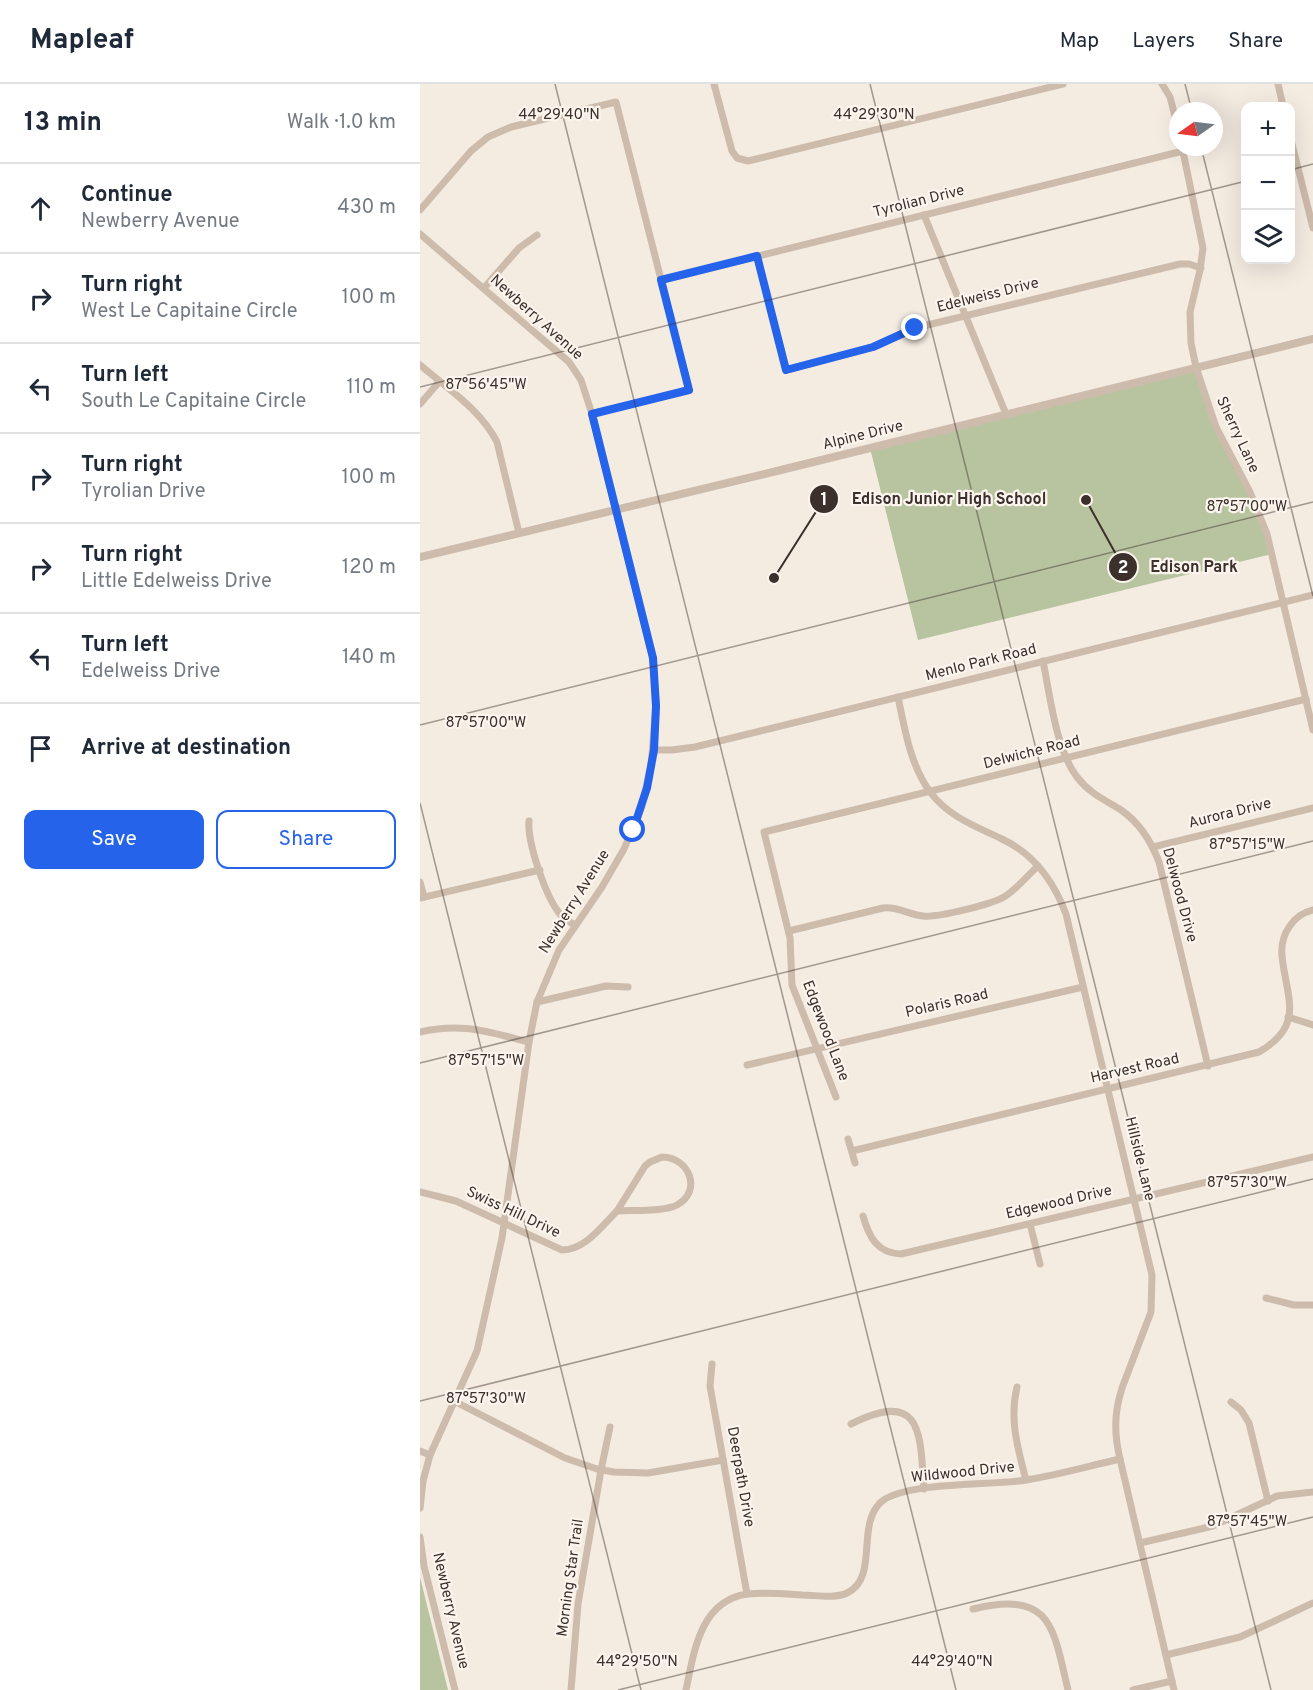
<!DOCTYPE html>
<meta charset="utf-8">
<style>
:root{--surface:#fff;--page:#f2f2f3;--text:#1f2937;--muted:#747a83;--line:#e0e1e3;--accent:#2563eb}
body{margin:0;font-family:Overpass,sans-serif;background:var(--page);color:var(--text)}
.controls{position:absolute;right:18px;top:18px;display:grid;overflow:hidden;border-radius:12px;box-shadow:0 6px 24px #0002}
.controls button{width:54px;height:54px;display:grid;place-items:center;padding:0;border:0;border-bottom:2px solid var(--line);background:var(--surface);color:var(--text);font:30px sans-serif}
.compass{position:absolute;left:749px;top:18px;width:54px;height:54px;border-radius:50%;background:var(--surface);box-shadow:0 6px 24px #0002;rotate:256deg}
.stop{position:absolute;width:18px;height:18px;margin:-14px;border:4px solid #2563eb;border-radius:50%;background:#fff}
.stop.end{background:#2563eb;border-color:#fff;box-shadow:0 2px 6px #0008}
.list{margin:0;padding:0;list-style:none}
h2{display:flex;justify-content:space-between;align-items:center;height:78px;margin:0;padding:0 24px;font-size:26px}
h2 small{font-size:20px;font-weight:400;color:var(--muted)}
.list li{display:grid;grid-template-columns:39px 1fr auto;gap:18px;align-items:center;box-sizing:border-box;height:90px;padding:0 24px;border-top:2px solid var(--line)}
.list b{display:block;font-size:22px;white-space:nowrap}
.list p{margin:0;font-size:20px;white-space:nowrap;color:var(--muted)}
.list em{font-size:20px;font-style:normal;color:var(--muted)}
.actions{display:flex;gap:12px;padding:18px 24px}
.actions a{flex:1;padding:14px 0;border:2px solid var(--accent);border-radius:12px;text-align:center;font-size:21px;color:var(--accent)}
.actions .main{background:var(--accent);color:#fff}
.icon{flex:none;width:33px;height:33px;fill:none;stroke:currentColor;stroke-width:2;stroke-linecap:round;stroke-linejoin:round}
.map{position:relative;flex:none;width:893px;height:1606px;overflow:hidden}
header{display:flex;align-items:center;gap:36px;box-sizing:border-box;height:84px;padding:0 30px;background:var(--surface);border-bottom:2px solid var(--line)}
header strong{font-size:28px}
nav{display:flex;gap:33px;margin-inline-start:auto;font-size:21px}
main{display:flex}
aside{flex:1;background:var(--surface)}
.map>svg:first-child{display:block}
</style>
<header>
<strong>Mapleaf</strong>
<nav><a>Map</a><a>Layers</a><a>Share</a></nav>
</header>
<main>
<aside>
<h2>13 min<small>Walk · 1.0 km</small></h2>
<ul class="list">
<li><svg class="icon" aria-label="ahead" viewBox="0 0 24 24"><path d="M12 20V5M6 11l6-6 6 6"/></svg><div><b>Continue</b><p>Newberry Avenue</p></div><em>430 m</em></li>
<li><svg class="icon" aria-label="right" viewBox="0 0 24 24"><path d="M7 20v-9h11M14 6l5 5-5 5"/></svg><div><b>Turn right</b><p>West Le Capitaine Circle</p></div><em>100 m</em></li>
<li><svg class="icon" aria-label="left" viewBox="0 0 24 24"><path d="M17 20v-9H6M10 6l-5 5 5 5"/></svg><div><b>Turn left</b><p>South Le Capitaine Circle</p></div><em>110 m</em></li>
<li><svg class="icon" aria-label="right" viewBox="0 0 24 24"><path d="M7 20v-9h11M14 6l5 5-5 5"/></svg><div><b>Turn right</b><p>Tyrolian Drive</p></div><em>100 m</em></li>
<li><svg class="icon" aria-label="right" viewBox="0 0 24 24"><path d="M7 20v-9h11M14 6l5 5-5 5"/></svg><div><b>Turn right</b><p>Little Edelweiss Drive</p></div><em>120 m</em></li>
<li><svg class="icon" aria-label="left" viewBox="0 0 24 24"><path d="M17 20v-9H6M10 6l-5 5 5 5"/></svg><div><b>Turn left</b><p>Edelweiss Drive</p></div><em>140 m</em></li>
<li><svg class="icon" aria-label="arrive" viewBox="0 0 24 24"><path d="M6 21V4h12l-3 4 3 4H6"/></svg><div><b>Arrive at destination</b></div></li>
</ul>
<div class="actions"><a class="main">Save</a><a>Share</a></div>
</aside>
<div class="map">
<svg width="893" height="1606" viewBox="0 0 893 1606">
<rect width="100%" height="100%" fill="#f4ebe1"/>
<g fill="#b8c4a0">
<polygon points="776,283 782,304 820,388 852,470 498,556 450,364"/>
<polygon points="0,1493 28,1606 0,1606"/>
</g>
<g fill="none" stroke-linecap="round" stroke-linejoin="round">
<g stroke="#cdbbac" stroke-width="7">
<polyline points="294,0 312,67 317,74 328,77 643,0"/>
<polyline points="742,0 750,13 758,44"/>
<polyline points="858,0 863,22"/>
<polyline points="870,52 893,144"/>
<polyline points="762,63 783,164 780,186 770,228 771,259 776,283 796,343 830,408 847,450 893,646"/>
<polyline points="0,126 51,67 68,53 91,43 196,18 269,306 172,330"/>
<polyline points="504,131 586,330"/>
<polyline points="0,150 149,278 161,296 172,330 233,574 236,622 231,682 221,725 204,765 182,803 139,866 117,918 109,958 82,1154 57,1267 10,1371 3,1397 0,1424"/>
<polyline points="337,172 366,286 453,263 495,244 760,180 769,180 781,184"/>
<polyline points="241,196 763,67"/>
<polyline points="64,204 99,164 117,151"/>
<path d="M0 281C27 304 61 326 77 358L99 449"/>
<polyline points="0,320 19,298"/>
<path d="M623 577C630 611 636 666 657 693 669 709 685 716 701 726 720 739 731 757 739 778L788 982"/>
<path d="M478 613C485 646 490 680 510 708 529 733 555 742 582 755 614 770 634 798 646 830L732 1191 731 1228 702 1304C694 1329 694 1350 700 1375L754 1606"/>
<polyline points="234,666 252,666 275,663 893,511"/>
<path d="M109 737C107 758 125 809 137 826 141 833 148 837 155 841"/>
<polyline points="733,763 893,724"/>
<polyline points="0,798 4,813"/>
<polyline points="0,814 120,786"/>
<path d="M369 847 463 824C478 822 489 831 503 832 517 834 572 820 584 813 597 805 607 792 618 782"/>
<polyline points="117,918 186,902 208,903"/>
<polyline points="868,933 893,941"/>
<path d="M0 948C42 938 69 948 109 958"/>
<polyline points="327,981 663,903"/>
<polyline points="416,1013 372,901 370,854 344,748 886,615"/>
<polyline points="428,1055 435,1079"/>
<path d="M432 1067 839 968C886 941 866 913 862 872 860 850 873 831 893 826"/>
<path d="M242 1073C269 1073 283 1107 257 1121 244 1128 213 1126 197 1127L225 1082 230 1078Z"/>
<path d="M0 1108 36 1117 142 1166C165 1166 182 1142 197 1127"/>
<path d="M443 1132C449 1153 457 1169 481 1170L893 1073"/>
<polyline points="610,1140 620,1180"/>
<polyline points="846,1214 874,1221 893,1221"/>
<polyline points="292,1280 290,1302 327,1510"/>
<path d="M597 1303C589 1336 598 1365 606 1396"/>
<polyline points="34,1317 145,1374 177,1385 194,1388 228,1389 303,1376"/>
<polyline points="811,1318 821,1326 829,1339 848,1417"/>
<path d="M431 1340C503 1304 500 1350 504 1405"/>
<polyline points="0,1367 10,1371"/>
<polyline points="0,1453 4,1482 35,1606"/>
<polyline points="720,1459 793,1442 857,1412 893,1408"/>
<path d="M553 1525C632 1506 633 1543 648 1606"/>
<polyline points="746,1571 820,1553 893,1519"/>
<polyline points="151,1606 158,1520 181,1386 190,1343"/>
<path d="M266 1606C274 1568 280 1517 327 1510 345 1508 364 1510 382 1511 396 1511 414 1515 427 1509 459 1494 436 1443 460 1419 482 1397 573 1402 606 1396 638 1391 669 1382 700 1375"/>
<polyline points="713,1606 752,1597"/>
</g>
<polyline stroke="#cdbbac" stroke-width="8" points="0,473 365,385 893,255"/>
</g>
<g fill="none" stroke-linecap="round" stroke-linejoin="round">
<polyline stroke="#2563eb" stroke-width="8" points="213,746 227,704 234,666 236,622 233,574 172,330 269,306 241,196 337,172 366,286 453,263 495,244"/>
</g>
<path fill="none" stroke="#3b302b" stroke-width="1.5" stroke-opacity="0.45" d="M135 0 536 1606M450 0 851 1606M765 0 772 27M781 63 893 512M870 86 893 80M0 303 826 97M0 641 893 418M0 719 221 1606M0 979 893 757M0 1317 893 1095M198 1606 893 1433"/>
<g text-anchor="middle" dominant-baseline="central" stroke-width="4.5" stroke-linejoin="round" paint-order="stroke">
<g font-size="15" fill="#3b302b" stroke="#fbf5ee">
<text transform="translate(499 118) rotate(-14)">Tyrolian Drive</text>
<text transform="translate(568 212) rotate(-14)">Edelweiss Drive</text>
<text transform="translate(116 234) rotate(42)">Newberry Avenue</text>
<text transform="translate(817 351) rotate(65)">Sherry Lane</text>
<text transform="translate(443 352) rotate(-14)">Alpine Drive</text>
<text transform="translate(561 579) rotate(-14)">Menlo Park Road</text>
<text transform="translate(612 669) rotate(-14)">Delwiche Road</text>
<text transform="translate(810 730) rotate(-14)">Aurora Drive</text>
<text transform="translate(759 811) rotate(75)">Delwood Drive</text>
<text transform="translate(155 818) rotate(-58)">Newberry Avenue</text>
<text transform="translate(527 920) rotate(-13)">Polaris Road</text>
<text transform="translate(405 947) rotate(69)">Edgewood Lane</text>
<text transform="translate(715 985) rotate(-13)">Harvest Road</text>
<text transform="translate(719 1075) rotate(76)">Hillside Lane</text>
<text transform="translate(639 1119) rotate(-13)">Edgewood Drive</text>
<text transform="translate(93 1129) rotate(25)">Swiss Hill Drive</text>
<text transform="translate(543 1389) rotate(-6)">Wildwood Drive</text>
<text transform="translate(320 1393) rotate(80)">Deerpath Drive</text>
<text transform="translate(151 1494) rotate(-82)">Morning Star Trail</text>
<text transform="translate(30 1527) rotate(77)">Newberry Avenue</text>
</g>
</g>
<g font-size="15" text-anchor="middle" fill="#3b302b" stroke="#fbf5ee" stroke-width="4.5" stroke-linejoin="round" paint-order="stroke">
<text x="139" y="35">44°29'40"N</text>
<text x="454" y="35">44°29'30"N</text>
<text x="66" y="305">87°56'45"W</text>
<text x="827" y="427">87°57'00"W</text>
<text x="66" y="643">87°57'00"W</text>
<text x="827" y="765">87°57'15"W</text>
<text x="66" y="981">87°57'15"W</text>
<text x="827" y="1103">87°57'30"W</text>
<text x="66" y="1319">87°57'30"W</text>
<text x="827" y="1442">87°57'45"W</text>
<text x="217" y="1582">44°29'50"N</text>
<text x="532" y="1582">44°29'40"N</text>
</g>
<path fill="none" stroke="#3b302b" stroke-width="2" d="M354 494L404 415M666 416L703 483"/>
<g fill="#3b302b" stroke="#fbf5ee" stroke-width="2">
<circle cx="354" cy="494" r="6"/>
<circle cx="666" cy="416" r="6"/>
<circle cx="404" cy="415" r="15"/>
<circle cx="703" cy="483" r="15"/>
</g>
<g font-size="18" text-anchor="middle" font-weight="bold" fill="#fff">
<text x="404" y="421">1</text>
<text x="703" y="489">2</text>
</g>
<g font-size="16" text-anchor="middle" font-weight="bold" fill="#3b302b" stroke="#fbf5ee" stroke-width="4.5" stroke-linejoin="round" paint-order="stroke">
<text x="529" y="420">Edison Junior High School</text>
<text x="774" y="488">Edison Park</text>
</g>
</svg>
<div class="controls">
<button>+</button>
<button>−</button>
<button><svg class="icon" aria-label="layers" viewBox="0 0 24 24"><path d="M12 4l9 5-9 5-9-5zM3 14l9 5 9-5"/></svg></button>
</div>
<svg class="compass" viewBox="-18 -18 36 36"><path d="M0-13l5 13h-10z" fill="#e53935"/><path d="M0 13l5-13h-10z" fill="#747a83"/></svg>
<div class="stop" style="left:213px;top:746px"></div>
<div class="stop end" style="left:495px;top:244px"></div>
</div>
</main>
